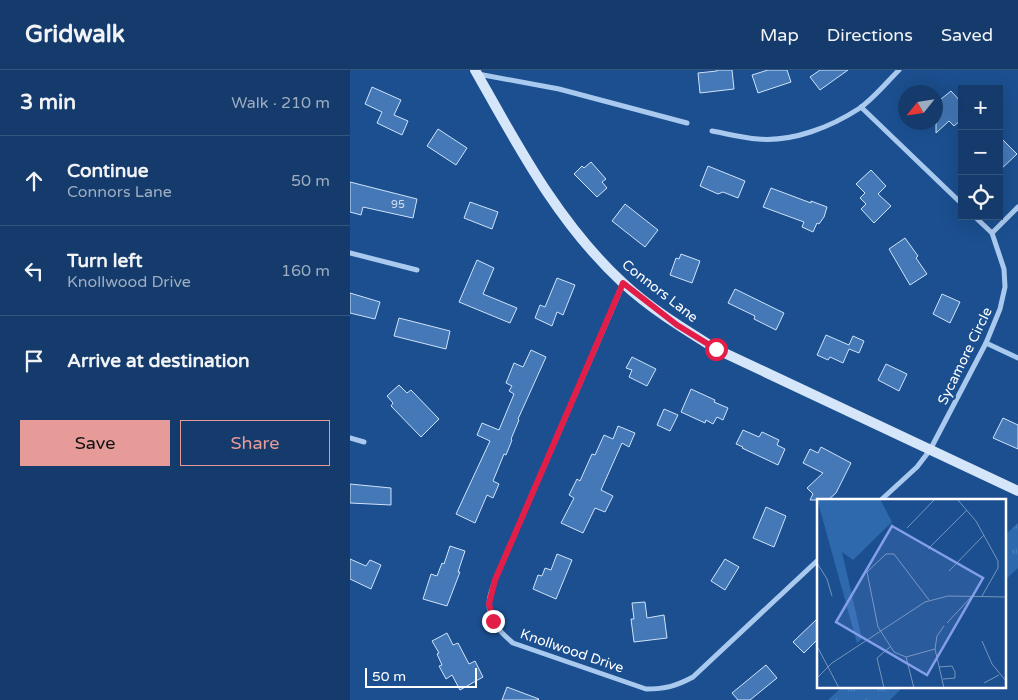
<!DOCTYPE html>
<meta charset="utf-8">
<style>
:root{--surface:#143b6b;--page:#214673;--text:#f1f3f6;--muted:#9dadc1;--line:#33557e;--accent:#e69b98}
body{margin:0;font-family:"Varela Round",sans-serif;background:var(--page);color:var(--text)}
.controls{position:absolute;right:15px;top:15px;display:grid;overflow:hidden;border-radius:0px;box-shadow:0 5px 20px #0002}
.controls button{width:45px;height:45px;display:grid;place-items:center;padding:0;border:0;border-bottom:1px solid var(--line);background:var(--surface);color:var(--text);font:25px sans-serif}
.compass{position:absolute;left:548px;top:15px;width:45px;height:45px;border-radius:50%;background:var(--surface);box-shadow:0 5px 20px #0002;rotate:240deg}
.scale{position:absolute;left:15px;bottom:12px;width:112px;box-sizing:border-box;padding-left:5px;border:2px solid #fff;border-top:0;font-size:14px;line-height:18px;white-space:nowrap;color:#fff;-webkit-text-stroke:4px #1b4f8f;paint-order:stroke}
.stop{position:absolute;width:15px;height:15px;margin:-11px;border:4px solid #e11d48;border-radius:50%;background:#fff}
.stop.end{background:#e11d48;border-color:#fff;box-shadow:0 1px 5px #0008}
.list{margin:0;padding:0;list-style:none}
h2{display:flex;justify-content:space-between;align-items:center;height:65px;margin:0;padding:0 20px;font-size:21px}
h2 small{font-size:16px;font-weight:400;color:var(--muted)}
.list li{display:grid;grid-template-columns:32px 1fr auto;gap:15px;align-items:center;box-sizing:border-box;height:90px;padding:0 20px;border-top:1px solid var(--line)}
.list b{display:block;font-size:19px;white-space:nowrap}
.list p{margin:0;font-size:16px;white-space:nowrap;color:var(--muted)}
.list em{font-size:16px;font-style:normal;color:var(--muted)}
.actions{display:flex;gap:10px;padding:15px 20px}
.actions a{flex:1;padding:11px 0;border:1px solid var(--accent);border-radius:0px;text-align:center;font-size:18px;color:var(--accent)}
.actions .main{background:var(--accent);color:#111}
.icon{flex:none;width:28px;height:28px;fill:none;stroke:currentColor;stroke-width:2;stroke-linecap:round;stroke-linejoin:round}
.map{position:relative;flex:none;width:668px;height:630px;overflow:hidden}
header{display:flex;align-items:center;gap:30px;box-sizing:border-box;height:70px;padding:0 25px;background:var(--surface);border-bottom:1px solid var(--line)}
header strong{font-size:24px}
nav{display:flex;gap:28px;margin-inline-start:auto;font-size:18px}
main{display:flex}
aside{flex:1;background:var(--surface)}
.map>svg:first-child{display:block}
</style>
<header>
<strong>Gridwalk</strong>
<nav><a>Map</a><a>Directions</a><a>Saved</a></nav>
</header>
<main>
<aside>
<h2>3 min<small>Walk · 210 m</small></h2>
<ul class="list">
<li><svg class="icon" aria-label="ahead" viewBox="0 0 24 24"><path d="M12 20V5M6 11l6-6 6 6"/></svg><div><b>Continue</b><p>Connors Lane</p></div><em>50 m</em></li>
<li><svg class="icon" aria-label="left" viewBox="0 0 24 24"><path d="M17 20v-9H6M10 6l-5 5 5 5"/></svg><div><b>Turn left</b><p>Knollwood Drive</p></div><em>160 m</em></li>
<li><svg class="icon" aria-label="arrive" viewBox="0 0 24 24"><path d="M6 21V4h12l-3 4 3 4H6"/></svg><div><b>Arrive at destination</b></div></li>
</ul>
<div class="actions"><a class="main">Save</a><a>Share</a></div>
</aside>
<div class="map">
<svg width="668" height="630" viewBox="0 0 668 630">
<defs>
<pattern id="park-tufts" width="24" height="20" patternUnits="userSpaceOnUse" patternTransform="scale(1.25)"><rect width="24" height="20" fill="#2e69ad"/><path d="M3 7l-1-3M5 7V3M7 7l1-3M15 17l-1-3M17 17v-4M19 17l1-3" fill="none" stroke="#4d80b9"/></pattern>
</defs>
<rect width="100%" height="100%" fill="#1b4f8f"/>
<g fill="url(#park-tufts)">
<polygon points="668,453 668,498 654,511 654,466"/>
<polygon points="493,616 554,616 540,630 478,630"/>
</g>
<g fill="#4478b7" stroke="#cfe3fa">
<polygon points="367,0 382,0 384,19 350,23 348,3 367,1"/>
<polygon points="418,0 437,0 441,12 408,23 402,5"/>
<polygon points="470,0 498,0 470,20 460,7"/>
<polygon points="22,17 51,30 44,45 58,51 52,65 27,53 32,42 15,34"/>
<polygon points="601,21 612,33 612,49 604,56 599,51 586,63 586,33"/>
<polygon points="88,59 117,78 106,95 77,76"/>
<polygon points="649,66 667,84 649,101"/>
<polygon points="241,92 256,109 252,112 257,118 247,127 224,104 232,96 234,98"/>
<polygon points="358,96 395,111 388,128 373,122 368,124 350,116"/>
<polygon points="521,100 536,116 528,124 541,136 524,153 511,139 516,134 510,128 515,123 506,114"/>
<polygon points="0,112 67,129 63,148 13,137 11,145 0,142"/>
<polygon points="421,118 461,133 461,131 477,137 474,147 469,154 467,153 463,162 452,157 454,152 413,137"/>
<polygon points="120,132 148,142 142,159 114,148"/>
<polygon points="275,134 308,160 295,177 262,151"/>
<polygon points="555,168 568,186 566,188 577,204 560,215 539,179"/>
<polygon points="331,184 350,191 342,213 320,205 326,188 329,189"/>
<polygon points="127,190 144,198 133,224 167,238 160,253 109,232"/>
<polygon points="207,208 225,215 213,245 207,242 202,256 185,248 190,235 195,237"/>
<polygon points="385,219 434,243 426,260 404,249 405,246 378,233"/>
<polygon points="0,223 30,232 25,249 0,243"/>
<polygon points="592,224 610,232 600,253 583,244"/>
<polygon points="49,248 100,261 96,279 44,266"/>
<polygon points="476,265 499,275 503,266 514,271 509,283 499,279 493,293 480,287 478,290 467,285"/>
<polygon points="181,280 196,287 168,349 169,350 161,369 162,370 156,385 154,384 143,411 149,414 143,428 137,425 125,453 106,444 140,371 127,365 132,353 149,360 164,324 159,321 162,316 156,313 164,293 173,297"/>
<polygon points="282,287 306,299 297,316 279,307 282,300 276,298"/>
<polygon points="536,294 557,304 549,321 528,310"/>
<polygon points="49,315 57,323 61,320 89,349 71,367 41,336 43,333 37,326"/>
<polygon points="341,319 365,330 364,332 378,338 373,350 367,347 363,354 356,350 355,353 331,342"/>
<polygon points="314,339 328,345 320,361 307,355"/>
<polygon points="653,348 668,355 668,379 643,368"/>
<polygon points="268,356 285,363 279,377 272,373 251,420 263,426 255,442 245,438 233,463 211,453 224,428 219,425 227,409 230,411 242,384 245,385 254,365 263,369"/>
<polygon points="393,360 409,367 412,362 429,370 427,375 435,379 428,395 392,378 393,377 386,374"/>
<polygon points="471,377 501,393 486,423 478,430 460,430 463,424 457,418 473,403 453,393 460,379 468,383"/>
<polygon points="0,414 41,418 41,435 0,433"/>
<polygon points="416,437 436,446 424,477 403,468"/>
<polygon points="100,476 115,481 108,502 110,502 97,536 73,529 81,504 87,506 92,493 94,494"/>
<polygon points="207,484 222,490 206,529 183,519 188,505 192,506 195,498 201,500"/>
<polygon points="0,489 16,496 20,490 31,495 21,519 0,509"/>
<polygon points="375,489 389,497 375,520 361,511"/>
<polygon points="295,532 297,548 314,545 317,568 284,572 281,549 284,549 282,533"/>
<polygon points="468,548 468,569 454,583 443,572"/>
<polygon points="97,563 103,575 108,573 119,594 125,591 133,607 110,620 102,605 96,609 89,596 92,595 87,584 89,583 82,571"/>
<polygon points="416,595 427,608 400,630 388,630 382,623"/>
<polygon points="157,617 189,629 188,630 152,630"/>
</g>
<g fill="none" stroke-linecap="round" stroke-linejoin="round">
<g stroke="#a9c9ee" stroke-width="5">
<polyline points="128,4 209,19 337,53"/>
<polyline points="511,37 612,134"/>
<path d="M362 61C378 64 393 68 408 69 443 72 481 57 510 38 524 28 537 12 549 0"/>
<polyline points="642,163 668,137"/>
<polyline points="0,183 67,200"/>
<path d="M273 214 145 510C143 517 139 526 139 534 139 551 151 563 163 573L296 619C316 619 326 616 343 607L468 490"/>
<polyline points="636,273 668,288"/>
<polyline points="0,368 14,372"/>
<polyline points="531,430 567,397 580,380 636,273 650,239 655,217 654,199 642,163 624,146"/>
</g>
<path stroke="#d6e6fa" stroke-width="10" d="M125 0C168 76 208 153 273 213 301 239 334 259 366 279L668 421"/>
</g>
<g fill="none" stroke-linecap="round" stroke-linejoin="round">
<polyline stroke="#e11d48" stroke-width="6" points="143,551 139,534 145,510 273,213 327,255 366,279"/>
</g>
<g text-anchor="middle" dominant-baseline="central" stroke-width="5" stroke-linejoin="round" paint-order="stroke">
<g font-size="11" fill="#d0dded">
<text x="48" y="134">95</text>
</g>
<g font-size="14" fill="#fff" stroke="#1b4f8f">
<text transform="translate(310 221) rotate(38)">Connors Lane</text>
<text transform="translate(615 286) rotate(-64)">Sycamore Circle</text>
<text transform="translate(222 581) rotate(19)">Knollwood Drive</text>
</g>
</g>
<g transform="translate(467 429)">
<rect width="189" height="189" fill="#1b4f8f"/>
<path d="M0 0H63L75 23 36 61 25 53 45 140 40 144Z" fill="#2e69ad"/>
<path fill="none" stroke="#7695bc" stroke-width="1" d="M140 0 159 22 181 62V69L165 97M90 29 118 0M111 50 150 11M0 64 10 80 15 97M132 72 167 36M112 101 77 55H69L50 73 61 128 77 153 89 158 118 150M130 124 155 97M165 142 175 165 189 182M0 147 22 189M89 158 97 189M122 168 135 167 138 173V179L126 180M0 179 15 164 108 103 131 97 189 98M167 184 182 176M67 189 60 159 73 148M127 189 118 150 120 137 127 127"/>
<path fill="#839eea" fill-opacity="0.15" stroke="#839eea" stroke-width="2.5" d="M75 27 166 79 110 176 19 123Z"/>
<rect width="189" height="189" fill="none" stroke="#fff" stroke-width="2.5"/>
</g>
</svg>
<div class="controls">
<button>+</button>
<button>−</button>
<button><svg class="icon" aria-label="locate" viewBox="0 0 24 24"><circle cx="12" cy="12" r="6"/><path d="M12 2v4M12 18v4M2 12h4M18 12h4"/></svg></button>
</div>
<svg class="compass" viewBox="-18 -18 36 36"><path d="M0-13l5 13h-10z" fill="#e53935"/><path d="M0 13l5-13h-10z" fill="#9dadc1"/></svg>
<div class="scale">50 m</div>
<div class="stop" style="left:366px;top:279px"></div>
<div class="stop end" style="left:143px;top:551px"></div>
</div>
</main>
